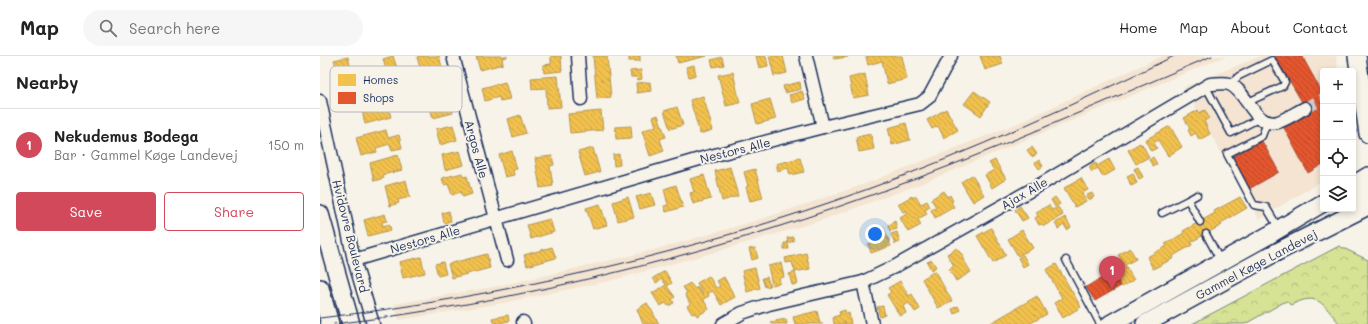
<!DOCTYPE html>
<meta charset="utf-8">
<style>
:root{--surface:#fff;--page:#f6f6f6;--text:#222;--muted:#767676;--line:#e0e0e0;--accent:#d1495b}
body{margin:0;font-family:Mali,sans-serif;background:var(--page);color:var(--text)}
.controls{position:absolute;right:12px;top:12px;display:grid;overflow:hidden;border-radius:4px;box-shadow:0 2px 6px #0003}
.controls button{width:36px;height:36px;display:grid;place-items:center;padding:0;border:0;border-bottom:1px solid var(--line);background:var(--surface);color:var(--text);font:20px sans-serif}
.you{position:absolute;left:555px;top:178px;width:14px;height:14px;margin:-10px;border:3px solid #fff;border-radius:50%;background:#1a73e8;box-shadow:0 0 0 6px #1a73e833}
.badge{display:grid;place-items:center;width:26px;height:26px;border-radius:50%;background:var(--accent);color:#fff;font-size:13px;font-weight:700}
.pin{position:absolute;translate:-50% -33px;filter:drop-shadow(0 1px 2px #0008)}
.pin::after{content:'';position:absolute;top:21px;width:14px;height:12px;background:inherit;clip-path:polygon(0 0,100% 0,50% 100%)}
.list{margin:0;padding:0;list-style:none}
h2{display:flex;justify-content:space-between;align-items:center;height:52px;margin:0;padding:0 16px;font-size:17px}
h2 small{font-size:13px;font-weight:400;color:var(--muted)}
.list li{display:grid;grid-template-columns:26px 1fr auto;gap:12px;align-items:center;box-sizing:border-box;height:72px;padding:0 16px;border-top:1px solid var(--line)}
.list b{display:block;font-size:15px;white-space:nowrap}
.list p{margin:0;font-size:13px;white-space:nowrap;color:var(--muted)}
.list em{font-size:13px;font-style:normal;color:var(--muted)}
.actions{display:flex;gap:8px;padding:12px 16px}
.actions a{flex:1;padding:9px 0;border:1px solid var(--accent);border-radius:4px;text-align:center;font-size:14px;color:var(--accent)}
.actions .main{background:var(--accent);color:#fff}
.icon{flex:none;width:22px;height:22px;fill:none;stroke:currentColor;stroke-width:2;stroke-linecap:round;stroke-linejoin:round}
.map{position:relative;flex:none;width:1048px;height:268px;overflow:hidden}
header{display:flex;align-items:center;gap:24px;box-sizing:border-box;height:56px;padding:0 20px;background:var(--surface);border-bottom:1px solid var(--line)}
header strong{font-size:19px}
nav{display:flex;gap:22px;margin-inline-start:auto;font-size:14px}
.search{width:280px;height:36px;background:var(--page);display:flex;align-items:center;gap:10px;box-sizing:border-box;padding:0 14px;border-radius:22px;color:var(--muted);font-size:15px}
main{display:flex}
aside{flex:1;background:var(--surface)}
.map>svg:first-child{display:block}
</style>
<header>
<strong>Map</strong>
<div class="search"><svg class="icon" aria-label="search" viewBox="0 0 24 24"><circle cx="10" cy="10" r="6"/><path d="M15 15l6 6"/></svg>Search here</div>
<nav><a>Home</a><a>Map</a><a>About</a><a>Contact</a></nav>
</header>
<main>
<aside>
<h2>Nearby<small></small></h2>
<ul class="list">
<li><span class="badge">1</span><div><b>Nekudemus Bodega</b><p>Bar · Gammel Køge Landevej</p></div><em>150 m</em></li>
</ul>
<div class="actions"><a class="main">Save</a><a>Share</a></div>
</aside>
<div class="map">
<svg width="1048" height="268" viewBox="0 0 1048 268">
<defs>
<pattern id="forest-crowns" width="20" height="18" patternUnits="userSpaceOnUse"><rect width="20" height="18" fill="#d6e294"/><path d="M2 6a3 3 0 1 1 6 0M12 15a3 3 0 1 1 6 0" fill="none" stroke="#b7c282"/></pattern>
<pattern id="homes-back-hatch" width="6" height="6" patternUnits="userSpaceOnUse"><rect width="6" height="6" fill="#f2c14e"/><path d="M-1 5l2 2M0 0l6 6M5-1l2 2" fill="none" stroke="#cfa646"/></pattern>
<pattern id="shops-back-hatch" width="6" height="6" patternUnits="userSpaceOnUse"><rect width="6" height="6" fill="#e4572e"/><path d="M-1 5l2 2M0 0l6 6M5-1l2 2" fill="none" stroke="#b8482a"/></pattern>
</defs>
<rect width="100%" height="100%" fill="#f7f3e8"/>
<filter id="ink" filterUnits="userSpaceOnUse"><feTurbulence type="fractalNoise" baseFrequency=".025" numOctaves="2"/><feDisplacementMap in="SourceGraphic" scale="8" xChannelSelector="R" yChannelSelector="G"/><feConvolveMatrix kernelMatrix="1 2 1 2 8 2 1 2 1" color-interpolation-filters="sRGB"/></filter>
<g filter="url(#ink)">
<g fill="#f4e4d1">
<polygon points="842,0 906,0 603,127 499,165 395,196 289,225 182,247 79,264 74,248 179,230 232,218 338,193 442,163 545,128 696,68"/>
<polygon points="941,0 1016,0 1018,15 1003,15 1003,124 939,163 864,31"/>
</g>
<path fill="url(#forest-crowns)" stroke="#788879" d="M1019 190 1048 204V268H1020C1002 248 999 235 971 249L966 245 925 268H872Z"/>
<g fill="url(#homes-back-hatch)" stroke="#b29553">
<polygon points="73,0 77,12 66,14 63,3"/>
<polygon points="100,0 119,0 122,11 107,15 105,11 100,12 97,1"/>
<polygon points="156,0 187,0 187,1 182,2 183,8 160,14"/>
<polygon points="231,0 241,0 242,15 224,17 223,9 231,8"/>
<polygon points="273,0 287,0 291,41 277,43"/>
<rect x="309" y="0" width="11" height="5"/>
<polygon points="356,0 387,0 358,7"/>
<polygon points="436,0 446,0 448,10 439,12"/>
<polygon points="449,0 463,0 467,17 454,20"/>
<polygon points="513,0 527,0 528,1 514,3"/>
<polygon points="550,0 582,0 587,23 567,28 562,5 548,9 546,1"/>
<polygon points="660,0 680,0 683,8 665,14"/>
<polygon points="28,1 32,17 19,20 14,4"/>
<polygon points="402,1 404,9 393,11 391,4"/>
<polygon points="374,9 376,19 369,21 366,11"/>
<polygon points="321,14 322,23 318,24 317,21 311,21 310,15"/>
<polygon points="413,16 420,47 406,50 398,19"/>
<polygon points="545,18 549,39 533,42 529,22"/>
<polygon points="238,20 241,51 227,52 226,32 212,33 211,22"/>
<polygon points="185,26 190,43 180,45 179,41 165,45 162,32"/>
<polygon points="330,26 331,35 317,37 316,27"/>
<polygon points="480,26 481,33 465,37 463,30"/>
<polygon points="482,35 485,43 472,47 469,39"/>
<polygon points="654,35 670,46 661,60 644,48"/>
<polygon points="383,40 393,74 380,78 370,44"/>
<polygon points="129,43 133,57 113,62 109,48"/>
<polygon points="450,43 456,63 437,68 432,48"/>
<polygon points="67,47 71,61 45,68 42,54"/>
<polygon points="357,51 363,69 350,73 344,55"/>
<polygon points="626,53 638,74 624,82 618,70 612,73 607,64"/>
<polygon points="878,54 879,57 885,54 889,62 884,65 890,78 879,84 876,77 871,80 868,74 870,73 864,62"/>
<polygon points="281,55 283,74 250,77 248,58"/>
<polygon points="200,59 206,77 193,81 188,63"/>
<polygon points="338,59 346,81 340,83 344,95 330,100 322,75 336,70 333,61"/>
<polygon points="586,67 590,84 572,89 568,72"/>
<polygon points="133,69 137,84 120,89 116,73"/>
<polygon points="311,70 312,82 296,83 295,71"/>
<polygon points="850,70 862,91 848,100 838,84 834,87 837,92 831,95 825,84"/>
<polygon points="66,74 68,82 79,79 82,92 72,94 70,88 56,92 57,96 41,100 36,82"/>
<polygon points="551,78 554,93 539,96 536,81"/>
<polygon points="820,87 821,89 822,88 829,101 816,108 808,94"/>
<polygon points="712,91 717,98 712,101 707,94"/>
<polygon points="273,92 280,116 265,120 258,96"/>
<polygon points="140,95 144,109 125,114 122,99"/>
<polygon points="192,95 197,113 193,114 194,119 185,121 179,99"/>
<polygon points="299,98 300,109 294,110 293,99"/>
<polygon points="78,99 82,114 63,119 64,122 54,125 50,107"/>
<polygon points="232,100 234,109 230,110 233,130 220,132 215,102"/>
<polygon points="833,101 837,108 833,110 829,104"/>
<polygon points="480,102 484,116 470,119 468,112 458,115 456,108"/>
<polygon points="789,103 795,114 783,121 778,112 772,116 769,111 776,107 777,110"/>
<polygon points="675,104 686,123 672,132 665,119 674,114 669,107"/>
<polygon points="719,104 723,110 719,113 715,107"/>
<polygon points="410,111 418,140 402,145 395,115"/>
<polygon points="818,111 823,121 819,123 814,113"/>
<polygon points="435,113 443,142 430,145 426,131 428,130 424,116"/>
<polygon points="142,117 143,121 147,120 152,138 143,141 141,136 132,139 128,128 124,129 122,122"/>
<polygon points="813,117 817,127 811,130 807,120"/>
<polygon points="384,119 391,143 373,148 370,137 374,136 370,123"/>
<polygon points="652,119 664,139 653,146 641,126"/>
<polygon points="761,122 768,134 762,137 766,145 755,151 744,132"/>
<polygon points="86,124 90,141 78,144 79,147 70,150 65,130"/>
<polygon points="356,129 363,151 346,156 344,150 348,149 344,133"/>
<polygon points="624,135 628,141 630,139 633,145 631,146 634,151 615,162 611,154 616,151 611,143"/>
<polygon points="331,137 335,149 320,153 316,141"/>
<polygon points="772,137 774,141 769,144 767,139"/>
<polygon points="592,140 593,142 596,140 601,148 607,145 610,151 605,154 607,158 598,163 601,169 588,176 580,162 588,157 586,155 583,156 578,148"/>
<polygon points="308,141 314,161 298,165 293,146"/>
<polygon points="735,141 740,148 735,151 731,144"/>
<polygon points="920,141 927,152 901,167 902,169 871,186 872,189 853,200 854,202 833,213 827,201 847,190 845,188 864,177 863,175 895,157 894,155"/>
<polygon points="280,148 287,169 273,173 266,152"/>
<polygon points="729,149 732,154 738,151 743,159 724,170 722,168 719,169 715,162 718,160 716,156"/>
<polygon points="700,150 708,162 702,165 695,154"/>
<polygon points="129,155 131,165 124,167 122,157"/>
<polygon points="65,158 67,165 62,166 63,170 69,168 71,174 48,180 44,164"/>
<polygon points="745,161 751,171 747,174 744,169 738,173 735,167"/>
<polygon points="230,163 234,176 211,183 207,169"/>
<polygon points="575,165 577,173 570,175 568,169 573,167 573,166"/>
<polygon points="563,170 571,190 551,197 548,188 552,187 548,176"/>
<polygon points="671,172 686,199 673,207 657,180"/>
<polygon points="702,174 713,192 698,200 688,183"/>
<polygon points="577,176 580,186 575,188 571,178"/>
<polygon points="473,181 474,185 468,187 467,182"/>
<polygon points="464,187 468,187 469,193 464,193"/>
<polygon points="232,191 236,202 207,210 204,199"/>
<polygon points="435,192 438,202 432,204 429,193"/>
<polygon points="637,192 641,198 642,197 644,200 642,201 651,216 636,225 629,213 634,210 627,198"/>
<polygon points="810,192 816,203 805,209 814,224 802,231 792,214 804,208 798,199"/>
<polygon points="486,197 490,213 475,216 478,228 472,229 469,218 475,216 472,206 466,207 465,202"/>
<polygon points="167,198 170,212 132,222 128,208"/>
<polygon points="703,199 708,208 703,211 698,202"/>
<polygon points="101,201 105,217 83,222 79,206"/>
<polygon points="612,204 616,211 611,214 607,206"/>
<polygon points="123,206 126,218 118,220 115,208"/>
<polygon points="461,207 464,221 459,222 460,227 452,229 448,210"/>
<polygon points="736,208 761,251 743,262 734,247 742,242 726,214"/>
<polygon points="435,212 440,232 427,236 422,215"/>
<polygon points="345,215 352,227 347,230 355,241 352,243 354,247 348,250 346,247 340,250 332,237 346,229 342,223 336,227 333,222"/>
<polygon points="615,215 632,245 618,252 602,223"/>
<polygon points="389,220 396,232 400,230 397,225 404,221 415,241 401,249 393,235 388,237 389,240 383,243 389,253 377,260 375,257 372,258 367,250 370,248 365,238 367,237 363,231 370,227 375,233 377,231 382,239 383,239 377,227"/>
<polygon points="447,221 450,230 445,231 442,222"/>
<polygon points="580,225 589,240 592,238 600,253 595,256 589,247 583,250 586,257 580,260 567,239 571,236 568,232"/>
<polygon points="717,240 727,258 709,268 669,268"/>
<polygon points="327,247 330,253 331,253 339,268 323,268 317,253"/>
<polygon points="563,250 565,259 560,261 557,251"/>
<polygon points="638,250 640,254 634,258 632,253"/>
<polygon points="525,254 526,258 529,257 531,268 514,268 513,261 520,259 519,256"/>
<polygon points="497,255 500,267 503,267 503,268 475,268 473,261"/>
<polygon points="188,259 189,265 174,268 172,262"/>
<polygon points="466,263 467,268 451,268 450,266"/>
</g>
<g fill="url(#shops-back-hatch)" stroke="#a84b3c">
<polygon points="955,0 982,0 1003,38 1003,108 988,117 964,72 989,58"/>
<polygon points="942,85 959,116 929,133 912,101"/>
<polygon points="792,216 801,230 775,245 766,231"/>
</g>
<g fill="none" stroke-linecap="round" stroke-linejoin="round">
<polyline stroke="#cbcccc" stroke-width="12" stroke-dasharray="12 6" stroke-linecap="butt" points="985,52 1003,43"/>
<defs>
<g id="lane">
<polyline points="910,28 919,20 952,4 965,26 963,30 928,46"/>
<polyline points="886,31 911,77 940,62"/>
<polyline points="947,66 942,80 907,98 934,149 946,151 958,171"/>
<polyline points="868,144 877,139"/>
<polyline points="842,157 868,144 880,166"/>
<polyline points="886,178 900,204"/>
<polyline points="746,204 780,268"/>
</g>
<g id="street">
<polyline points="133,0 187,204"/>
<polyline points="258,0 261,43"/>
<polyline points="486,0 503,71"/>
<polyline points="0,45 34,204 53,268"/>
<polyline points="34,204 383,102 503,71 600,48 609,41 631,0"/>
<polyline points="543,226 552,268"/>
<polyline points="203,266 204,268"/>
<path d="M403 268 422 257 449 248 543 226 574 211 718 130 890 28C897 28 903 26 909 28 927 34 934 73 958 66 967 63 977 56 985 52"/>
</g>
<g id="secondary">
<polyline points="1037,0 1048,78"/>
<polyline points="1033,129 1048,120"/>
<polyline points="1033,144 1048,136"/>
<polyline points="0,158 31,268"/>
<polyline points="0,232 10,268"/>
<polyline points="790,268 949,179 1003,147"/>
<polyline points="825,268 951,199 1048,150"/>
</g>
</defs>
<use href="#lane" stroke="#1b2f5e" stroke-width="9"/>
<use href="#street" stroke="#1b2f5e" stroke-width="15"/>
<use href="#secondary" stroke="#1b2f5e" stroke-width="20"/>
<use href="#lane" stroke="#f7f3e8" stroke-width="6"/>
<use href="#street" stroke="#f7f3e8" stroke-width="12"/>
<use href="#secondary" stroke="#f7f3e8" stroke-width="17"/>
<g stroke="#1b2f5e" stroke-width="1">
<path d="M0 262C187 240 371 197 548 133 653 95 753 49 854 0"/>
<path d="M14 268C196 246 376 202 549 140 665 99 778 48 892 0"/>
</g>
</g>
</g>
<g text-anchor="middle" dominant-baseline="central" stroke-width="4" stroke-linejoin="round" paint-order="stroke">
<g font-size="12" fill="#1b2f5e" stroke="#f7f3e8">
<text transform="translate(157 93) rotate(75)">Argos Alle</text>
<text transform="translate(415 94) rotate(-14)">Nestors Alle</text>
<text transform="translate(704 137) rotate(-30)">Ajax Alle</text>
<text transform="translate(31 180) rotate(76)">Hvidovre Boulevard</text>
<text transform="translate(105 183) rotate(-16)">Nestors Alle</text>
<text transform="translate(936 208) rotate(-28)">Gammel Køge Landevej</text>
</g>
</g>
<rect x="10" y="10" width="132" height="46" rx="6" fill="#f7f3e8" stroke="#b5b8bf" stroke-width="1"/>
<rect x="18" y="18" width="18" height="12" fill="#f2c14e"/>
<rect x="18" y="36" width="18" height="12" fill="#e4572e"/>
<g font-size="11" fill="#1b2f5e">
<text x="43" y="28">Homes</text>
<text x="43" y="46">Shops</text>
</g>
</svg>
<div class="controls">
<button>+</button>
<button>−</button>
<button><svg class="icon" aria-label="locate" viewBox="0 0 24 24"><circle cx="12" cy="12" r="6"/><path d="M12 2v4M12 18v4M2 12h4M18 12h4"/></svg></button>
<button><svg class="icon" aria-label="layers" viewBox="0 0 24 24"><path d="M12 4l9 5-9 5-9-5zM3 14l9 5 9-5"/></svg></button>
</div>
<div class="you"></div>
<div class="pin badge" style="left:792px;top:233px">1</div>
</div>
</main>
